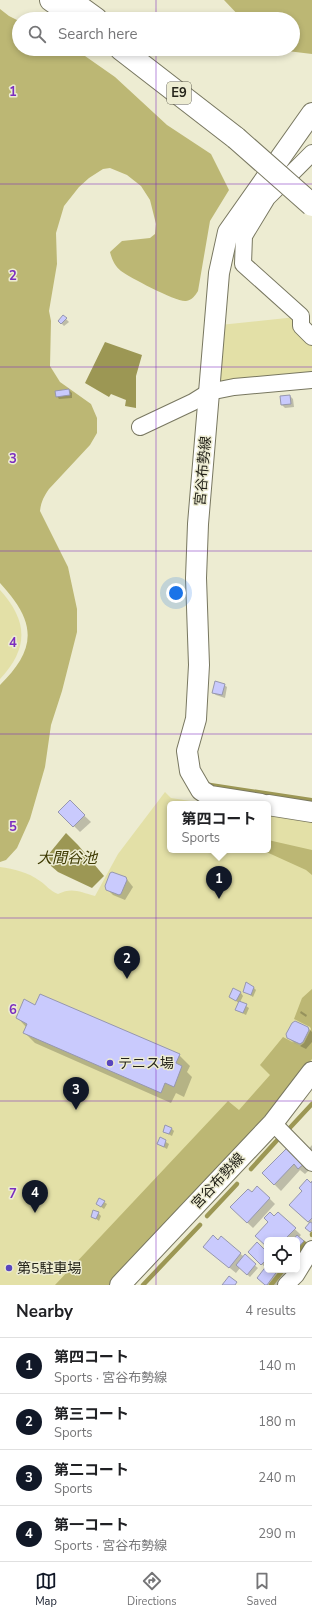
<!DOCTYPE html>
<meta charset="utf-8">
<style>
:root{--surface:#fff;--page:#f2f2f2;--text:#202124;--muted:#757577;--line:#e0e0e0;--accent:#111827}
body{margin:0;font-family:"Nunito Sans","Noto Sans JP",sans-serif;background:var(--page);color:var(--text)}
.controls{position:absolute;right:12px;bottom:12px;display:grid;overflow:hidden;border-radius:6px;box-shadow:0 2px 6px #0003}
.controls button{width:36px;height:36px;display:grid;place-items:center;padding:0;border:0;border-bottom:1px solid var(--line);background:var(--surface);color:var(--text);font:20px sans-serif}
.you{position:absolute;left:176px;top:593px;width:14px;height:14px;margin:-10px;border:3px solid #fff;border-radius:50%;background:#1a73e8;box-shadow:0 0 0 6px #1a73e833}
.badge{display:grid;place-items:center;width:26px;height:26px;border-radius:50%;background:var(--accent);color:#fff;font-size:13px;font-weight:700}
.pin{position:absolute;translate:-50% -33px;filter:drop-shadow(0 1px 2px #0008)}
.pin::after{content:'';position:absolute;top:21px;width:14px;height:12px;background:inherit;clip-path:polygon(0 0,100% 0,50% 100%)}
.popup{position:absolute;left:167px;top:801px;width:104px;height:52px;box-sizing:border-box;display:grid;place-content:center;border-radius:6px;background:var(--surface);filter:drop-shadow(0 1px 3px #0005);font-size:13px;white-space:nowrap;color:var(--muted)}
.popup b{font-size:15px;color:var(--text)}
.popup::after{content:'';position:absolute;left:50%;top:100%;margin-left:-8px;border:8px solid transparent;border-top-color:var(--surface)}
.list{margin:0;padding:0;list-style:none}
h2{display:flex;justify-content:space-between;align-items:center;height:52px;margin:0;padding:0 16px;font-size:17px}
h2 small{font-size:13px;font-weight:400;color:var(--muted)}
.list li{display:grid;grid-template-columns:26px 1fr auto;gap:12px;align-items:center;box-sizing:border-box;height:56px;padding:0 16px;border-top:1px solid var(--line)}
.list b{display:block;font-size:15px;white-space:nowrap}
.list p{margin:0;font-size:13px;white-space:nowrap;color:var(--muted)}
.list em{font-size:13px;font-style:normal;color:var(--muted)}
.icon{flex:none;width:22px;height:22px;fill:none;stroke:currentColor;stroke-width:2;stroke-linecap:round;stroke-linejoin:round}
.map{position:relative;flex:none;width:312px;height:1285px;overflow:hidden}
.search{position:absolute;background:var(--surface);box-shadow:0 2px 6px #0003;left:12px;right:12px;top:12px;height:44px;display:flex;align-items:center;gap:10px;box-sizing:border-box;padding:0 14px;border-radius:22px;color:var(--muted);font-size:15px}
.sheet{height:276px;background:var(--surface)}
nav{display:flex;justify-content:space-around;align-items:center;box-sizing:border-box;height:56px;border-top:1px solid var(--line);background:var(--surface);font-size:11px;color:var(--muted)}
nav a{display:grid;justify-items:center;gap:2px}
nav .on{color:var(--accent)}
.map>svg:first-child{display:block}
</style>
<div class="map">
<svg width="312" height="1285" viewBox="0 0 312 1285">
<rect width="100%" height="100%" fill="#edecd2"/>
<g fill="#e3e0a7">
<polygon points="296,317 312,332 312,376 217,388 220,325"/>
<path d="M0 590C28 621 29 648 0 679Z"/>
<path d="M165 792 171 798 210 804H170V850H268V812L312 818V1062L277 1105 110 1285H0V867C14 869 28 872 40 881 46 885 50 891 58 894 72 887 80 892 95 896L118 854Z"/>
</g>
<g fill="#bcb774">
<polygon points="224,0 312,0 312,54 271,49 293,49 293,19 242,19"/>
<path d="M0 9 9 16 19 21V49H75L115 77 167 125 211 154 229 190 210 221 198 291C195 296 192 300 186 301 178 303 129 277 121 271 115 266 112 260 110 252L122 241 150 238 155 234 156 224 150 200 141 186 127 175 110 168 103 169 89 178 79 187 64 206 56 233 57 264 49 311 51 321 50 366 60 382 91 404 97 418V433L90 445 49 489C44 496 41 502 40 511L68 567 77 609V632L62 691 51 725 45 767 30 819 17 848 6 860 0 862V685C27 658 39 634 14 600 10 594 5 589 0 583Z"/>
<polygon points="268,840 312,850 312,875 306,870 262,850 268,850"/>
<polygon points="312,989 312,1059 260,1122 109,1285 55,1285 228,1101 239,1110 270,1075 260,1065 283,1037 300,1046 304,1043 311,1029 310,1027 294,1019 302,998"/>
</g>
<g fill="#9c9754">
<polygon points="105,342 142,355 136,376 136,408 125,406 126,400 111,394 109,397 85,383"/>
<polygon points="205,782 312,798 312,806 209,789"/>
<polygon points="66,833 78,845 104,876 92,888 58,872 44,860"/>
</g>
<g fill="#0003">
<polygon points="63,316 69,322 64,326 59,321"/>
<polygon points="69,390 72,393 72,398 59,399 57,396"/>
<polygon points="290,396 293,399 294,407 285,408 282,405"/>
<polygon points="224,685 227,687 225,698 216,695 213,693"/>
<polygon points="70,802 91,822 80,832 60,812"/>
<polygon points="126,878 133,887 125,900 113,895 107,889"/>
<polygon points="253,987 256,990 253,997 244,991"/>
<polygon points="241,993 243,996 240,1002 249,1008 246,1015 236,1010 239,1003 230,997"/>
<polygon points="35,1006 179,1055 190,1066 187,1072 192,1077 184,1097 176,1093 171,1103 35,1043 25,1033 26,1027 17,1017"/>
<polygon points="301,1011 307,1015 306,1017 300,1013"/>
<polygon points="308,1028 312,1032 312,1042 306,1049 294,1043 288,1037"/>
<polygon points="171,1128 174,1131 172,1136 164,1132"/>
<polygon points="161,1139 169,1144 167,1149 158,1144"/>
<polygon points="312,1145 312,1156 307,1151"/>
<polygon points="288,1148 310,1169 305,1174 300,1170 281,1191 263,1173"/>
<polygon points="312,1183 312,1233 306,1227 310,1224 299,1214 303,1191"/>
<polygon points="252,1194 269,1198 275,1204 253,1228 237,1213"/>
<polygon points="104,1202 107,1204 104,1209 97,1204"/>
<polygon points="98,1213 101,1216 99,1221 92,1216"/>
<polygon points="278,1213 301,1235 298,1238 306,1245 297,1254 297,1240 267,1240 267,1246 257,1236"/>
<polygon points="221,1238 258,1268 250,1277 240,1268 236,1273 210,1252"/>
<polygon points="249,1252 267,1253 267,1270 287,1270 288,1271 277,1285 265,1285 258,1278 266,1268"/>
</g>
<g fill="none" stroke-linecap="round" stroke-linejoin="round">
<g stroke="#9c9754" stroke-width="4.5">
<polyline points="286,1132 312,1104"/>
<polyline points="251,1169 280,1137"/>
<polyline points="207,1216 237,1184"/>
<polyline points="312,1235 312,1234"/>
<polyline points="297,1252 304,1243"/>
<polyline points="143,1285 200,1225"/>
<polyline points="271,1285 283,1270"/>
</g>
</g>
<g fill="#c9cafd" stroke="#9697ae">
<polygon points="63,315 67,318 61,324 58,321"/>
<polygon points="69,389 70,395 56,397 55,391"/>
<polygon points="290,395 291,404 281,405 280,396"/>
<polygon points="215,681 225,684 222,695 212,693"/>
<polygon points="70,800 85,815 73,827 58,812"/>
<polygon points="112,872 126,877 127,880 121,894 119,895 106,890 105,886 110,873"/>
<polygon points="246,982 254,987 251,995 243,992"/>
<polygon points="233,988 241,992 236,1001 229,997"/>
<polygon points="40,994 180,1054 176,1063 182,1066 174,1087 165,1083 161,1093 23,1033 27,1024 16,1018 24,999 35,1005"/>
<polygon points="239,1001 247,1004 243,1013 235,1010"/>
<polygon points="295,1021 308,1027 309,1030 303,1042 300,1044 287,1038 286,1034 292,1023"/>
<polygon points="165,1125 172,1128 169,1134 163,1132"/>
<polygon points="160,1137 166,1140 164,1147 157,1144"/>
<polygon points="288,1147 305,1163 298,1169 294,1164 274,1185 262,1173"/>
<polygon points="307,1179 311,1183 312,1181 312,1218 308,1222 289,1205 302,1191 299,1188"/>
<polygon points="257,1186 270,1198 247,1223 230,1207 248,1189 252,1192"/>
<polygon points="99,1198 105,1201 101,1207 96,1204"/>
<polygon points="93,1210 99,1212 96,1219 91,1217"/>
<polygon points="270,1212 274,1216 278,1212 296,1228 284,1240 267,1240 267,1247 255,1236 268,1222 264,1218"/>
<polygon points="310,1222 312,1223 312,1230 310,1232 305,1228"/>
<polygon points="213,1235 218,1240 221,1236 241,1253 229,1268 203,1247"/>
<polygon points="297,1235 304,1241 297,1249 297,1240 293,1240"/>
<polygon points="257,1242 267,1252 267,1259 261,1265 248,1252"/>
<polygon points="245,1254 256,1264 247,1275 236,1265"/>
<polygon points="267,1265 267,1270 278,1270 267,1285 265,1285 257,1278"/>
<polygon points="229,1276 237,1282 235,1285 222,1285"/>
</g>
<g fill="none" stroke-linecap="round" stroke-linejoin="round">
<defs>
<g id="minor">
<polyline points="312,153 267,198 244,236 243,264 301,316 301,326 312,337"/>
<polyline points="140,427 193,402 209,392 234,387 312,380"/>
<polyline points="273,1123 312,1163"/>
<polyline points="286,1285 296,1275 312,1249"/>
</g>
<g id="tertiary">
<polyline points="261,804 210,796 201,790 190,771 187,751 196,719 199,665 196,578 198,524 219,273 228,232 312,113"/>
<polyline points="268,805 312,812"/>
<polyline points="120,1285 273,1123 312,1072"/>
</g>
<g id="motorway">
<polyline points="51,0 78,19"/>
<polyline points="70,0 96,19"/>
<polyline points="121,49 236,138"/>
</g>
</defs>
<use href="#minor" stroke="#787760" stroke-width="18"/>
<use href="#tertiary" stroke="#787760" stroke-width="22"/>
<use href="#motorway" stroke="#787760" stroke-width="24"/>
<use href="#minor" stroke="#fff" stroke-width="16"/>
<use href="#tertiary" stroke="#fff" stroke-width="20"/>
<use href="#motorway" stroke="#fff" stroke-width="22"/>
<defs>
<polyline id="motorway-bridge" points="236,138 312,205"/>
</defs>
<use href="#motorway-bridge" stroke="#787760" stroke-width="24" stroke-linecap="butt"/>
<use href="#motorway-bridge" stroke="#fff" stroke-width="22"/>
</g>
<path fill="none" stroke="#7b2cbf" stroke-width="1" stroke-opacity="0.55" d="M156 0V19M156 49V1285M0 184H312M0 367H312M0 551H312M0 734H312M0 918H312M0 1101H312"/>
<g fill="#5946be" stroke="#edecd2" stroke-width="1.5">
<circle cx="110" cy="1063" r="4"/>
<circle cx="9" cy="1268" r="4"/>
</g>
<g text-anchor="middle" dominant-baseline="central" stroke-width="3" stroke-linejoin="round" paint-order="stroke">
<rect fill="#edecd2" stroke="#605f51" stroke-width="1" x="167" y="82" width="24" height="22" rx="3"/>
<g font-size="13" font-weight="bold" fill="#24231a">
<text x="179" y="93">E9</text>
</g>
<g font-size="14" fill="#24231a" stroke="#edecd2">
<text transform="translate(203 471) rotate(-85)">宮谷布勢線</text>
<text transform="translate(218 1181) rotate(-47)">宮谷布勢線</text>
</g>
<g font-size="14" fill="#24231a" stroke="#edecd2" text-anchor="start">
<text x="118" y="1063">テニス場</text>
<text x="17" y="1268">第5駐車場</text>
</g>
<g font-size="15" font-style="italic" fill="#3e3a02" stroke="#edecd2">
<text x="67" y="858">大間谷池</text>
</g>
</g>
<g font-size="13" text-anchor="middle" font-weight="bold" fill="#7b2cbf" stroke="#edecd2" stroke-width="3" stroke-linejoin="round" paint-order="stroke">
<text x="13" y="96">1</text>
<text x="13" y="280">2</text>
<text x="13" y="463">3</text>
<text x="13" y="647">4</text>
<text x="13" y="831">5</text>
<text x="13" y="1014">6</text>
<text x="13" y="1198">7</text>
</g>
</svg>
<div class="controls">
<button><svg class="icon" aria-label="locate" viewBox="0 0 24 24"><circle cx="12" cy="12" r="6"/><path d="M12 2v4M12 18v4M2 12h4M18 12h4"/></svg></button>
</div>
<div class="you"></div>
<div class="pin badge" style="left:219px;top:899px">1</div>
<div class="popup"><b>第四コート</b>Sports</div>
<div class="pin badge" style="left:127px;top:979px">2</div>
<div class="pin badge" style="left:76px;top:1110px">3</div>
<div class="pin badge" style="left:35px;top:1213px">4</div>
<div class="search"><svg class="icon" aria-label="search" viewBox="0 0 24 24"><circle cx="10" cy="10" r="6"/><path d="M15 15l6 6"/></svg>Search here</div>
</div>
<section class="sheet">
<h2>Nearby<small>4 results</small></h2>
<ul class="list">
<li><span class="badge">1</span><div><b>第四コート</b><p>Sports · 宮谷布勢線</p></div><em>140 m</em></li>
<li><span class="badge">2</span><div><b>第三コート</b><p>Sports</p></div><em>180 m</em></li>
<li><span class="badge">3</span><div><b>第二コート</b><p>Sports</p></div><em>240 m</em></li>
<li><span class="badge">4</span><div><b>第一コート</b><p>Sports · 宮谷布勢線</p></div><em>290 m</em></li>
</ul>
</section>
<nav>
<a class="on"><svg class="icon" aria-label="map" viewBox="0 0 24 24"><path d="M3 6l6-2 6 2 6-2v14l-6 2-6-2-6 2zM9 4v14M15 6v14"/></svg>Map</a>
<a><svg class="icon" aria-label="directions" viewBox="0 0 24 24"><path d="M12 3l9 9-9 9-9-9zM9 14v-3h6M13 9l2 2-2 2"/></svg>Directions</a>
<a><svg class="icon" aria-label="saved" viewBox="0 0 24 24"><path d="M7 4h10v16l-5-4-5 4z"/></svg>Saved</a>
</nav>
